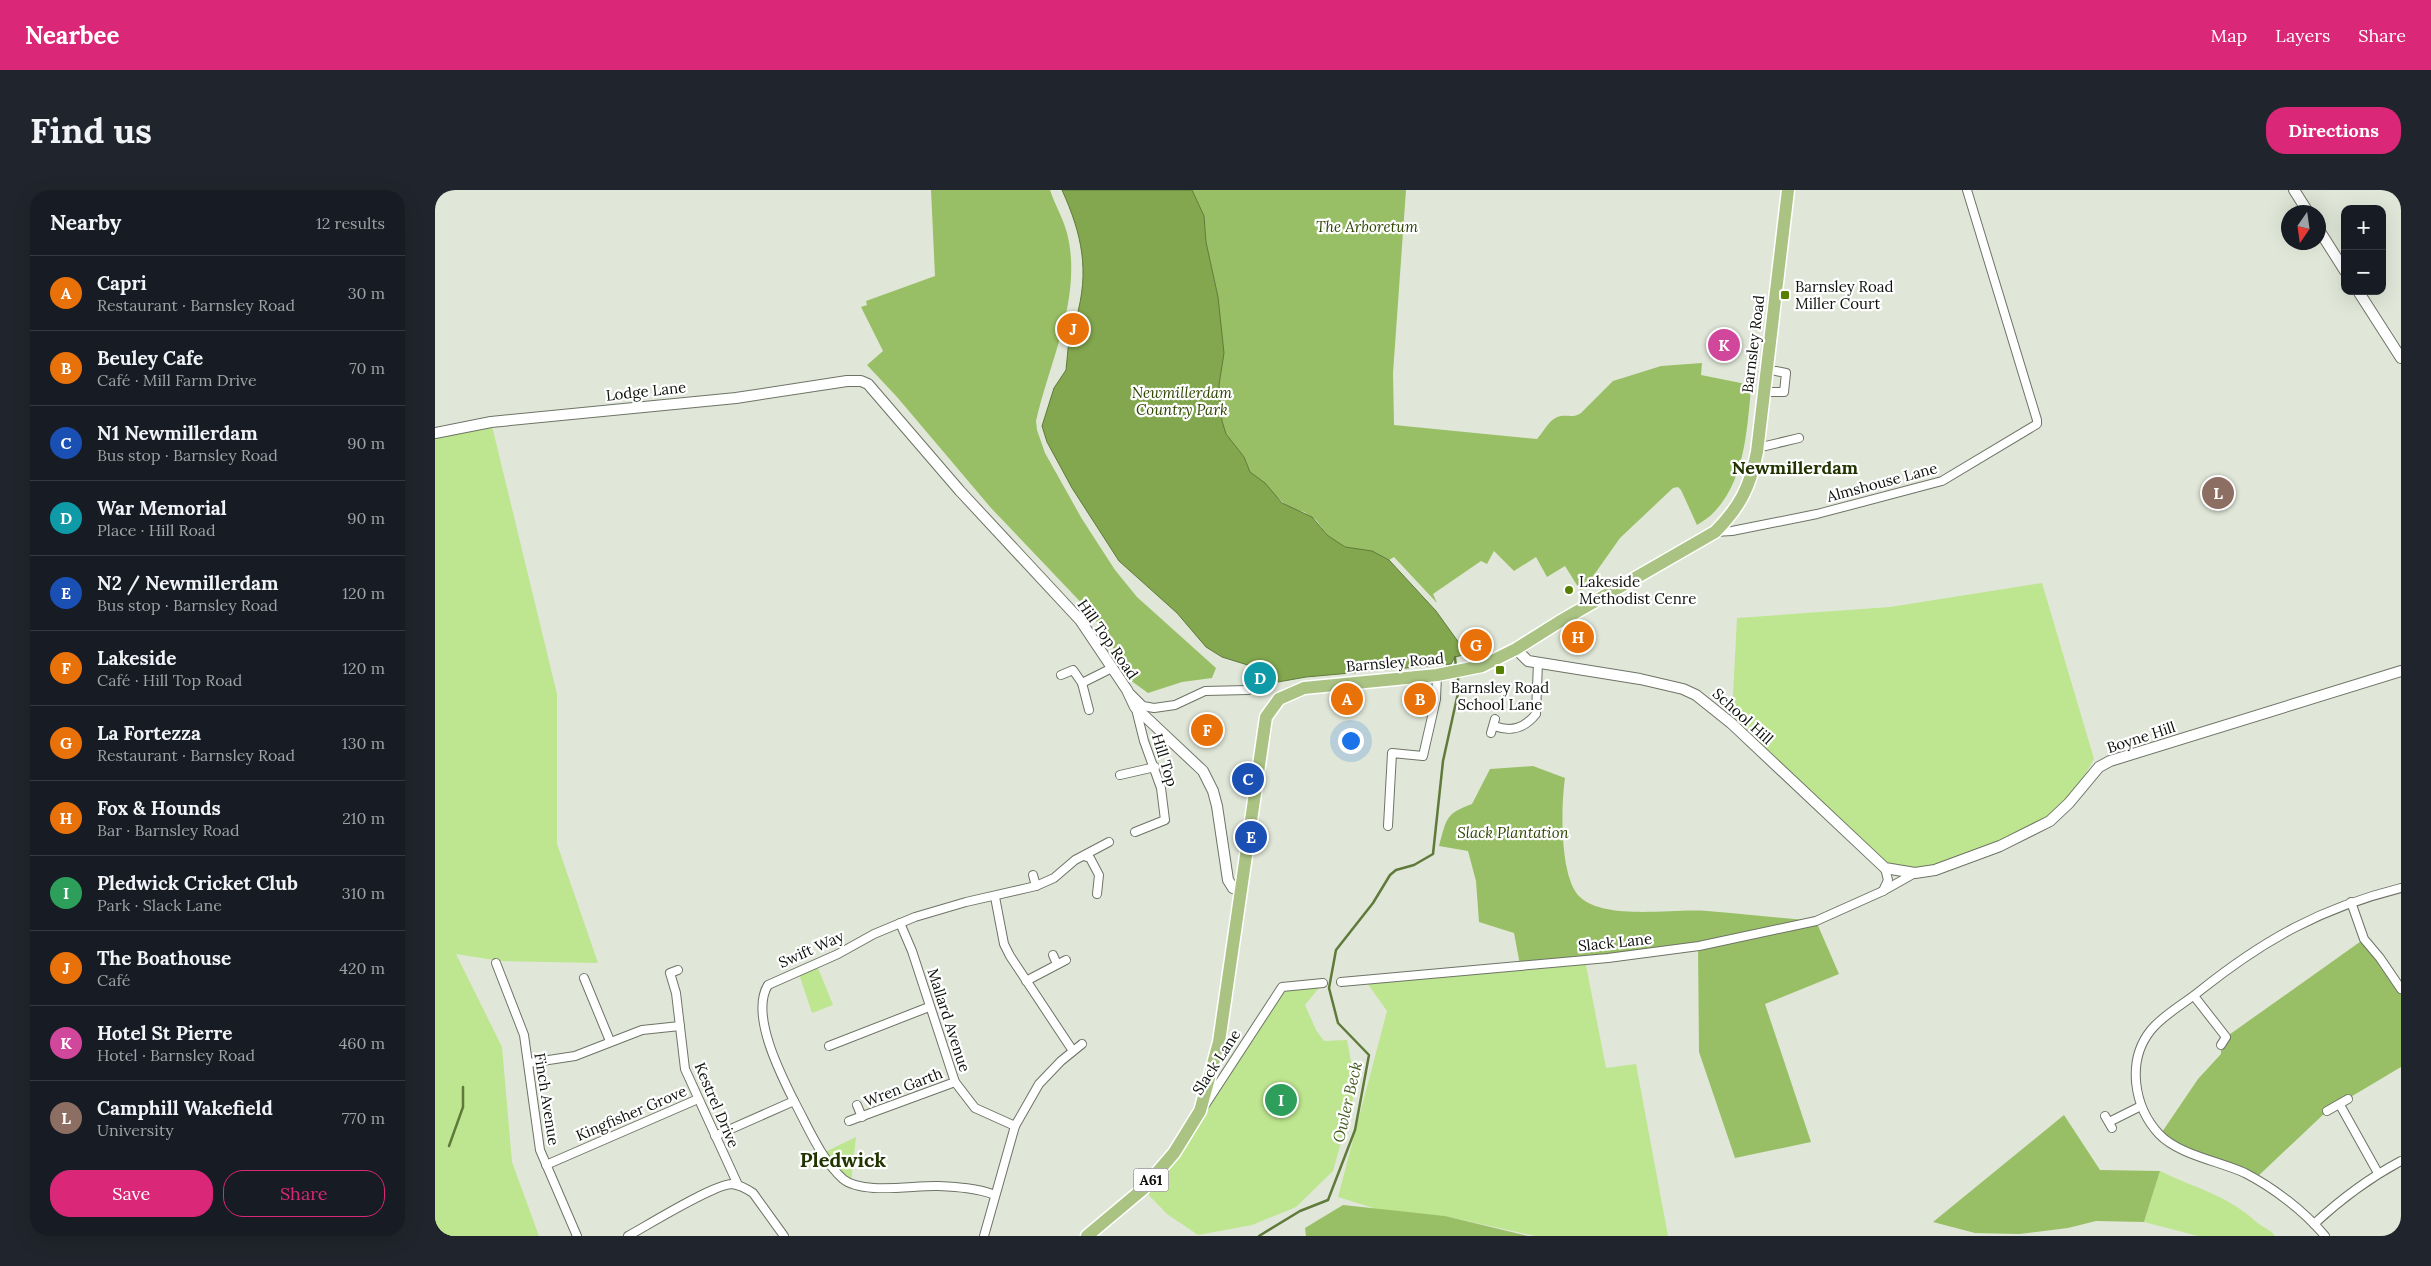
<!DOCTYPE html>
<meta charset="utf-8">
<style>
:root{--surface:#171b24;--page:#20242c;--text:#f1f3f6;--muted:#9ea1a6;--line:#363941;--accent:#db2777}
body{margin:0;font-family:Lora,serif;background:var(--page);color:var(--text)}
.controls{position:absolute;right:15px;top:15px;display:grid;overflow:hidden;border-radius:10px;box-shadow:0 5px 20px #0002}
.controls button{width:45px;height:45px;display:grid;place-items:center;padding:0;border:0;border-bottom:1px solid var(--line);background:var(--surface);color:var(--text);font:25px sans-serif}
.compass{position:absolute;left:1846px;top:15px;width:45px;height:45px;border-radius:50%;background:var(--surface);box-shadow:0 5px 20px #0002;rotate:193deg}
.you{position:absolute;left:915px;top:550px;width:18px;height:18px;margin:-12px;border:4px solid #fff;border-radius:50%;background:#1a73e8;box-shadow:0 0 0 8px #1a73e833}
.badge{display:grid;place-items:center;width:32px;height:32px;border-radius:50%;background:var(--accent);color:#fff;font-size:16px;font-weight:700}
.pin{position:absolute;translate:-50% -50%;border:2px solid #fff;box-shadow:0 1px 5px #0006}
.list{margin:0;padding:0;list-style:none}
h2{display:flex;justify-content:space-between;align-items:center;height:65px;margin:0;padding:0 20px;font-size:21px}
h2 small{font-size:16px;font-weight:400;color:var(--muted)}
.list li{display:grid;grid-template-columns:32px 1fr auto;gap:15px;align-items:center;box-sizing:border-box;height:75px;padding:0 20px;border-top:1px solid var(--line)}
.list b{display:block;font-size:19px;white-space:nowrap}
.list p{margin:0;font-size:16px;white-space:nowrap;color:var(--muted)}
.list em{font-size:16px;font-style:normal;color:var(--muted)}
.actions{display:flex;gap:10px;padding:15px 20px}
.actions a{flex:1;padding:11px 0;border:1px solid var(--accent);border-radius:20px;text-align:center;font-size:18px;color:var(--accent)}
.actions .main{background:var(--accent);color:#fff}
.map{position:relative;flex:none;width:1966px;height:1046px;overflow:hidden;border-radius:20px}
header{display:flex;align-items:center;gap:30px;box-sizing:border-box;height:70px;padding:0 25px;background:var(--accent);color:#fff}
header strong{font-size:24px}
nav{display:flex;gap:28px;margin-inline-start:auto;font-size:18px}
.intro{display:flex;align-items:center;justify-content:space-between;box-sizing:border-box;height:120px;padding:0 30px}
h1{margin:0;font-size:35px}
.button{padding:12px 22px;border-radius:20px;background:var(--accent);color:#fff;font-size:18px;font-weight:700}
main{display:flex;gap:30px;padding:0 30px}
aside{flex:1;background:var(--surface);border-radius:20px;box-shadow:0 5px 20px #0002}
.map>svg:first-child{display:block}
</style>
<header>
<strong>Nearbee</strong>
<nav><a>Map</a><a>Layers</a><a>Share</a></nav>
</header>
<div class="intro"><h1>Find us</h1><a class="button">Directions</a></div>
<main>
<aside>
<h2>Nearby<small>12 results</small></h2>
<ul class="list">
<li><span class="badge" style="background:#e8710a">A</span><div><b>Capri</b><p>Restaurant · Barnsley Road</p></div><em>30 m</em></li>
<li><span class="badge" style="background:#e8710a">B</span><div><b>Beuley Cafe</b><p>Café · Mill Farm Drive</p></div><em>70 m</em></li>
<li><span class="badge" style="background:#1a4fb4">C</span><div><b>N1 Newmillerdam</b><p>Bus stop · Barnsley Road</p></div><em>90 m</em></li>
<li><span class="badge" style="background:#0f9aa8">D</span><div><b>War Memorial</b><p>Place · Hill Road</p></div><em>90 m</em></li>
<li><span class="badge" style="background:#1a4fb4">E</span><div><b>N2 / Newmillerdam</b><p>Bus stop · Barnsley Road</p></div><em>120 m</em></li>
<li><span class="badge" style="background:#e8710a">F</span><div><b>Lakeside</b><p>Café · Hill Top Road</p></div><em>120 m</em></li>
<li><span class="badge" style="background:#e8710a">G</span><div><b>La Fortezza</b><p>Restaurant · Barnsley Road</p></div><em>130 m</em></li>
<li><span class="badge" style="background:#e8710a">H</span><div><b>Fox &amp; Hounds</b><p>Bar · Barnsley Road</p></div><em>210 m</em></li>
<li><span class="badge" style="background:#2e9e5b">I</span><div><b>Pledwick Cricket Club</b><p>Park · Slack Lane</p></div><em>310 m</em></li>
<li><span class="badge" style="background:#e8710a">J</span><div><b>The Boathouse</b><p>Café</p></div><em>420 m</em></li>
<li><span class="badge" style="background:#d1479c">K</span><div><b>Hotel St Pierre</b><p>Hotel · Barnsley Road</p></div><em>460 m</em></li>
<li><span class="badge" style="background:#8d6e63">L</span><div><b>Camphill Wakefield</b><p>University</p></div><em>770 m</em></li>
</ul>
<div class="actions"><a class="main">Save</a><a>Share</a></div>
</aside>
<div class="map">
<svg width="1966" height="1046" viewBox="0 0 1966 1046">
<rect width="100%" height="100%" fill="#e0e7d8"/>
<g fill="#bee58f">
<polygon points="56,232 122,504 122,654 163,773 65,771 21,764 67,857 77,972 104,1046 0,1046 0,243"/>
<polygon points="1607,393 1659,569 1634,613 1615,631 1500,680 1450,678 1283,522 1297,524 1302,428 1455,417"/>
<polygon points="1150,770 1171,878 1201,874 1233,1046 1100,1046 1010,1026 948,1021 903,1007 952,821 930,790"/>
<polygon points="381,773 398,815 377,823 363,781"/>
<polygon points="888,793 870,815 881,840 889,851 912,850 921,898 898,981 861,1017 817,1035 763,1045 732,1024 708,999 847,797"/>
<polygon points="421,947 416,993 388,963"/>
<path d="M1725 981C1759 998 1790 1004 1819 1030 1826 1037 1834 1038 1840 1046H1763L1709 1032Z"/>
</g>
<g fill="#99bf66">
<path d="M496 0H615C620 15 628 28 632 43 648 106 615 170 601 231L602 240 610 263 647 329 680 380 702 407 781 478 777 488 747 492 713 503 695 490 694 483 656 423 556 318 462 207 432 175 448 161 426 117 432 115 431 111 500 86Z"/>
<path d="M757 0H971L958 183 959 235 1102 249C1109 242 1114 228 1126 226 1133 225 1139 228 1146 223L1178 191 1226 176 1267 173 1266 185 1311 194 1317 190C1312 233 1312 287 1280 321 1275 327 1268 331 1262 335L1246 300 1243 297 1238 298 1185 348 1149 399 1145 400 1130 376 1112 387 1101 367 1079 381 1059 361 1052 374 1046 371 998 404 1002 413 959 367 954 370 947 366 910 357 903 353 892 345 881 330 869 322 854 318 815 282 809 267 791 244 787 231 784 195 786 184 783 107 771 52 769 26Z"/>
<path d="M1098 576 1130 588C1126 615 1124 687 1145 707 1171 731 1238 718 1272 721 1308 724 1345 728 1381 731L1404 784 1330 814 1376 952 1300 968 1264 862 1263 756 1085 775 1079 743 1044 732 1041 691 1033 661 1004 656C1012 628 1010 624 1037 614L1055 579Z"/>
<polygon points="1929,749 1966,799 1966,877 1892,921 1820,989 1738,955 1725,945 1763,889 1786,864 1786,855 1791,847"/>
<polygon points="1629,925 1665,980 1725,981 1709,1032 1661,1031 1633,1038 1584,1044 1540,1043 1498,1032"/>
<polygon points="908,1015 1010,1026 1093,1046 871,1046 870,1038"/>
</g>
<path fill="#82a74e" stroke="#5f7a3a" d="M627 0H757L769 26 771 52 783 107 789 163 784 195 787 231 791 244 809 267 815 282 830 293 847 313 877 327 892 345 910 357 937 361 954 370 1001 421 1032 464 1020 467 1016 474 871 487 843 492 841 487 832 481 787 467 771 457 742 423 684 371 637 298 612 252 607 236 619 198 631 180 634 149 644 138 645 134 641 129C655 81 647 44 627 0Z"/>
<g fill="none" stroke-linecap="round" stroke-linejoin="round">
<g stroke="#5f7a3a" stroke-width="2.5">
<polyline points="1020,467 1021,478"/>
<polyline points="14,956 28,917 28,897"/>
<polyline points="824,1046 865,1021 893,1010 920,940 934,865 903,833 894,798 901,760 938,713 955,685 961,680 979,675 998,664 1008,571 1023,503 1023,486"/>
</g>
<defs>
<g id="minor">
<polyline points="1329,202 1349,202 1351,183 1341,181"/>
<polyline points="1322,258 1364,248"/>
<polyline points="1280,342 1297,341 1382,324 1507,291 1602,234 1602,230 1532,0"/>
<polyline points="626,485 638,480 647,493 654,520"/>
<polyline points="647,493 677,478"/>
<polyline points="696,504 708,516 719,518 740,515 770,501 813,500"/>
<path d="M1059 536C1076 542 1089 539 1101 524L1103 472"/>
<polyline points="1056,543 1060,529"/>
<polyline points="685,585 720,577"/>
<polyline points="953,636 957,563 988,566 1001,509 1002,485"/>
<polyline points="700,642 730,630 726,598 709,551 701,519"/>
<polyline points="649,666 655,668 664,685 662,704"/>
<polyline points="598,685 601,696"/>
<polyline points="1448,701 1453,690 1450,678"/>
<polyline points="560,707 569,754 575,766 638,861"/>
<polyline points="1916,712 1929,749 1945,768 1966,799"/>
<polyline points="465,733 477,761 520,892 540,918 580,936"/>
<polyline points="618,765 622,774"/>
<polyline points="61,773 89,845 105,960 142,1046"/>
<polyline points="243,780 235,783 241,803 250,879 303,995"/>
<polyline points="149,788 175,851"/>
<polyline points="591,791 631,770"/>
<polyline points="906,792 1173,768 1264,756 1381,731 1448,701 1480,683"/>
<polyline points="1759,806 1791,847 1786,855"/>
<polyline points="394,856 494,817"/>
<polyline points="94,873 140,866 207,840 245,836"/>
<path d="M359 911C373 937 386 969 408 989 427 1005 479 995 503 996 522 997 542 998 560 1005"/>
<polyline points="422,915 427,927"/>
<polyline points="770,915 847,797 888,793"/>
<polyline points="1905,915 1943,983"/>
<polyline points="1892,921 1913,909"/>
<polyline points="1670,926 1677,938"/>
<polyline points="414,931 520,892"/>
<polyline points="1674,932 1706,916"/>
<path d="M280 946 359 911C345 883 315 824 333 795L403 764 439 744 480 727 531 712 601 696 619 688 640 670 674 652"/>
<polyline points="111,975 263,909"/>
<path d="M1879 1034C1906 1009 1934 988 1966 971"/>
<path d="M193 1046C213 1035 279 994 297 994 305 995 312 999 318 1003L349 1046"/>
<polyline points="549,1046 580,936 604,894 626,871 647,854"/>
<path d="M1890 1046C1869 1021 1839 998 1810 983 1784 971 1744 965 1724 944 1699 917 1691 871 1716 840 1729 824 1749 814 1766 800 1830 749 1886 718 1966 698"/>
</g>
<g id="tertiary">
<polyline points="1859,0 1873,22"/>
<polyline points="1884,40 1910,81"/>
<polyline points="1923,101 1966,168"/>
<polyline points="0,243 56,232 301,208 412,191 426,191 433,194 525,301 645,430 692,500 700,517 768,581 778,601 782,616 793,690 798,698 806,701"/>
<polyline points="1081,459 1093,471 1205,489 1248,499 1261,505 1296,533 1450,678 1480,683 1500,680 1565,656 1615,631 1634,613 1664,577 1675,571 1966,481"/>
</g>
<path id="primary" d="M652 1046 708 999 739 963 765 921 784 852 831 527 844 509 869 498 1002 485 1047 476 1081 459 1124 432 1280 342C1305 317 1315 297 1322 262L1353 0"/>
</defs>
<use href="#minor" stroke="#6d7466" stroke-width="10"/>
<use href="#tertiary" stroke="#6d7466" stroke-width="12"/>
<use href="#primary" stroke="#fff" stroke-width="15"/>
<use href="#minor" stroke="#fff" stroke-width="8"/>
<use href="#tertiary" stroke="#fff" stroke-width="10"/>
<use href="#primary" stroke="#aac383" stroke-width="12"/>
</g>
<g fill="#577f00" stroke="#fff" stroke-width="2">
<rect x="1345" y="100" width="10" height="10" rx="2.5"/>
<circle cx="1134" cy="400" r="5"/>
<rect x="1060" y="475" width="10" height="10" rx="2.5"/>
</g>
<g text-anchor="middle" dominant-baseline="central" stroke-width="4.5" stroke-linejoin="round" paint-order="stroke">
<rect fill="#fff" stroke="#565854" stroke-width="1" x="698.5" y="978.5" width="35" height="23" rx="4"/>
<g font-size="14" font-weight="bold" fill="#0d100b">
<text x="716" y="990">A61</text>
</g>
<g font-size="15" font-style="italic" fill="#2f4602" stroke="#fff">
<text x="932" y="36">The Arboretum</text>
<text x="747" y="202">Newmillerdam<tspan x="747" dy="17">Country Park</tspan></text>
<text x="1078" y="642">Slack Plantation</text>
</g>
<g font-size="15" fill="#0d100b" stroke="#fff" text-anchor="start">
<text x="1360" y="96">Barnsley Road<tspan x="1360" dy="17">Miller Court</tspan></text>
<text x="1144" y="391">Lakeside<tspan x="1144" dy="17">Methodist Cenre</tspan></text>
<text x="1065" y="497" text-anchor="middle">Barnsley Road<tspan x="1065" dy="17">School Lane</tspan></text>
</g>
<g font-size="15" fill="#0d100b" stroke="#fff">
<text transform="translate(1318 154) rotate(-83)">Barnsley Road</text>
<text transform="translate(211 201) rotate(-6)">Lodge Lane</text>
<text transform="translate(1447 292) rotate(-15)">Almshouse Lane</text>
<text transform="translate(673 449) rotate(55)">Hill Top Road</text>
<text transform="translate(960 472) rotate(-5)">Barnsley Road</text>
<text transform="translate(1308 526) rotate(42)">School Hill</text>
<text transform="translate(1706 547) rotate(-18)">Boyne Hill</text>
<text transform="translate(730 570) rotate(73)">Hill Top</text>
<text transform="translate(1180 752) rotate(-6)">Slack Lane</text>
<text transform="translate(376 759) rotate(-24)">Swift Way</text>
<text transform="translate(514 830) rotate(72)">Mallard Avenue</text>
<text transform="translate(781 872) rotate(-57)">Slack Lane</text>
<text transform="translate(468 897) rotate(-21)">Wren Garth</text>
<text transform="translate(112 909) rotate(81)">Finch Avenue</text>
<text transform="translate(282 915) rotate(67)">Kestrel Drive</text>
<text transform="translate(196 923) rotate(-23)">Kingfisher Grove</text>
</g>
<g font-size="16" font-style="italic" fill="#445d1f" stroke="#fff">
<text transform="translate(912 912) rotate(-77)">Owler Beck</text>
</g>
<g font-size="18" font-weight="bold" fill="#213400" stroke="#fff">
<text x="1360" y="277">Newmillerdam</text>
</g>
<g font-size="20" font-weight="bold" fill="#213400" stroke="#fff">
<text x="408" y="969">Pledwick</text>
</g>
</g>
</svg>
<div class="controls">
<button>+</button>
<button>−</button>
</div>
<svg class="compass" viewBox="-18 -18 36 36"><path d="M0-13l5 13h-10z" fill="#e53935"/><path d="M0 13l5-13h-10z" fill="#9ea1a6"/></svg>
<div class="you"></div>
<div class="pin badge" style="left:912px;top:509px;background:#e8710a">A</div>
<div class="pin badge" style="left:985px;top:509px;background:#e8710a">B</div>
<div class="pin badge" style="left:813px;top:589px;background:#1a4fb4">C</div>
<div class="pin badge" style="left:825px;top:488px;background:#0f9aa8">D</div>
<div class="pin badge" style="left:816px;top:647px;background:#1a4fb4">E</div>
<div class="pin badge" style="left:772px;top:540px;background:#e8710a">F</div>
<div class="pin badge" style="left:1041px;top:455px;background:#e8710a">G</div>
<div class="pin badge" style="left:1143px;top:447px;background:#e8710a">H</div>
<div class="pin badge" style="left:846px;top:910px;background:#2e9e5b">I</div>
<div class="pin badge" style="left:638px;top:139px;background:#e8710a">J</div>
<div class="pin badge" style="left:1289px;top:155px;background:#d1479c">K</div>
<div class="pin badge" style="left:1783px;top:303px;background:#8d6e63">L</div>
</div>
</main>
